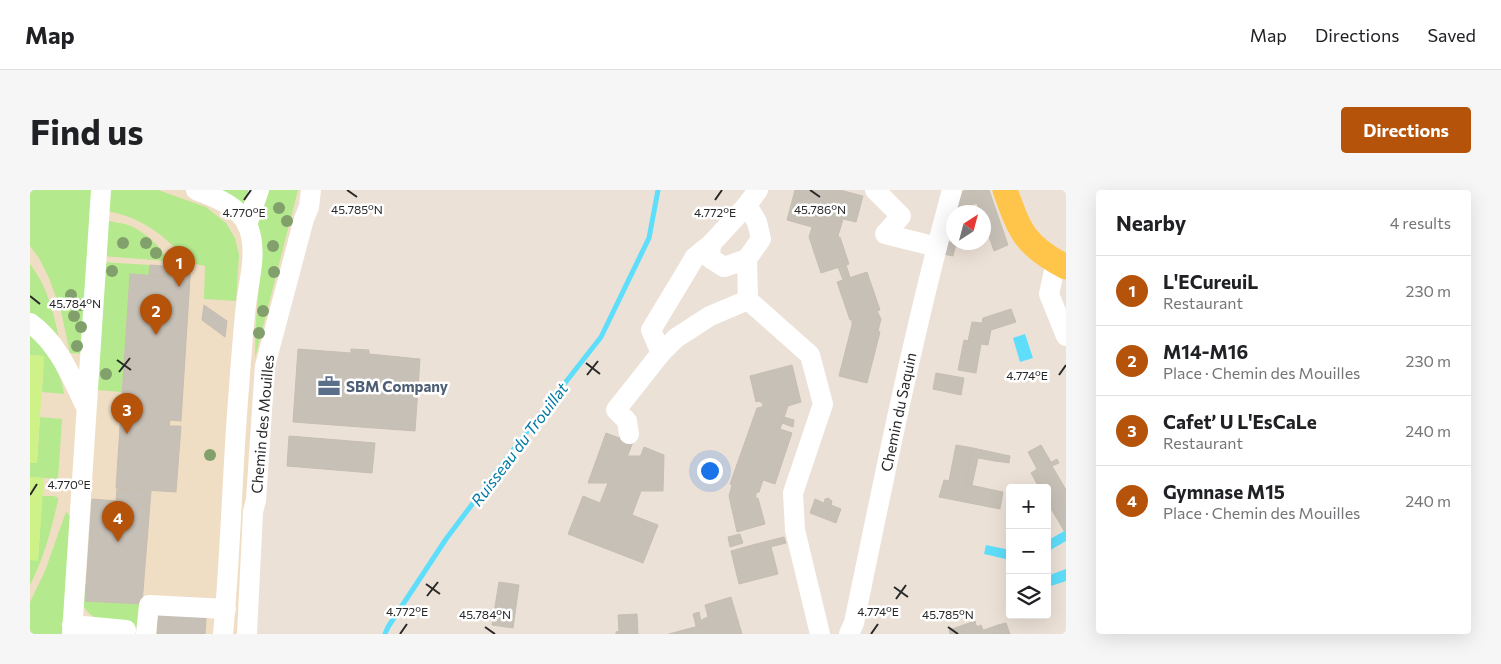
<!DOCTYPE html>
<meta charset="utf-8">
<style>
:root{--surface:#fff;--page:#f6f6f6;--text:#202124;--muted:#757577;--line:#e0e0e0;--accent:#b45309}
body{margin:0;font-family:Commissioner,sans-serif;background:var(--page);color:var(--text)}
.controls{position:absolute;right:15px;bottom:15px;display:grid;overflow:hidden;border-radius:5px;box-shadow:0 5px 20px #0002}
.controls button{width:45px;height:45px;display:grid;place-items:center;padding:0;border:0;border-bottom:1px solid var(--line);background:var(--surface);color:var(--text);font:25px sans-serif}
.compass{position:absolute;left:916px;top:15px;width:45px;height:45px;border-radius:50%;background:var(--surface);box-shadow:0 5px 20px #0002;rotate:36deg}
.you{position:absolute;left:679px;top:280px;width:18px;height:18px;margin:-12px;border:4px solid #fff;border-radius:50%;background:#1a73e8;box-shadow:0 0 0 8px #1a73e833}
.badge{display:grid;place-items:center;width:32px;height:32px;border-radius:50%;background:var(--accent);color:#fff;font-size:16px;font-weight:700}
.pin{position:absolute;translate:-50% -41px;filter:drop-shadow(0 1px 2px #0008)}
.pin::after{content:'';position:absolute;top:26px;width:18px;height:15px;background:inherit;clip-path:polygon(0 0,100% 0,50% 100%)}
.list{margin:0;padding:0;list-style:none}
h2{display:flex;justify-content:space-between;align-items:center;height:65px;margin:0;padding:0 20px;font-size:21px}
h2 small{font-size:16px;font-weight:400;color:var(--muted)}
.list li{display:grid;grid-template-columns:32px 1fr auto;gap:15px;align-items:center;box-sizing:border-box;height:70px;padding:0 20px;border-top:1px solid var(--line)}
.list b{display:block;font-size:19px;white-space:nowrap}
.list p{margin:0;font-size:16px;white-space:nowrap;color:var(--muted)}
.list em{font-size:16px;font-style:normal;color:var(--muted)}
.icon{flex:none;width:28px;height:28px;fill:none;stroke:currentColor;stroke-width:2;stroke-linecap:round;stroke-linejoin:round}
.map{position:relative;flex:none;width:1036px;height:444px;overflow:hidden;border-radius:5px}
header{display:flex;align-items:center;gap:30px;box-sizing:border-box;height:70px;padding:0 25px;background:var(--surface);border-bottom:1px solid var(--line)}
header strong{font-size:24px}
nav{display:flex;gap:28px;margin-inline-start:auto;font-size:18px}
.intro{display:flex;align-items:center;justify-content:space-between;box-sizing:border-box;height:120px;padding:0 30px}
h1{margin:0;font-size:35px}
.button{padding:12px 22px;border-radius:5px;background:var(--accent);color:#fff;font-size:18px;font-weight:700}
main{display:flex;gap:30px;padding:0 30px}
aside{flex:1;background:var(--surface);border-radius:5px;box-shadow:0 5px 20px #0002}
.map>svg:first-child{display:block}
</style>
<header>
<strong>Map</strong>
<nav><a>Map</a><a>Directions</a><a>Saved</a></nav>
</header>
<div class="intro"><h1>Find us</h1><a class="button">Directions</a></div>
<main>
<div class="map">
<svg width="1036" height="444" viewBox="0 0 1036 444">
<rect width="100%" height="100%" fill="#ece1d7"/>
<polygon fill="#f0dec4" points="0,0 271,0 223,182 210,444 0,444"/>
<g fill="#b4e98d">
<path d="M0 0H128L176 17 196 33 205 48 209 65 206 111 174 109 175 76 155 72C145 54 125 39 106 30 94 24 78 21 65 19L54 164 40 163 31 121 19 88 9 68 0 56Z"/>
<polygon points="188,0 223,0 218,17"/>
<polygon points="235,0 268,0 225,168 226,131 230,84 225,30"/>
<path d="M74 30C83 32 93 33 101 36 114 42 134 58 137 71L72 66Z"/>
<polygon points="72,72 120,75 119,85 100,84 92,202 67,200"/>
<path d="M0 74C20 101 24 126 31 157L0 126Z"/>
<path d="M0 142C15 162 31 178 34 204L12 202 14 166 0 165Z"/>
<polygon points="10,227 32,229 28,289 0,287 0,273 7,273"/>
<path d="M12 306H24L28 308V311C21 340 14 368 0 395V370H8Z"/>
<polygon points="36,322 40,326 40,347 35,444 0,444 0,412 15,381"/>
<path d="M52 394H56L55 411 112 414 111 438C92 436 57 434 51 410 50 406 52 399 52 394Z"/>
</g>
<g fill="#cef288">
<polygon points="0,165 14,166 7,273 0,273"/>
<polygon points="0,287 14,288 8,371 0,370"/>
</g>
<g fill="#5edefa">
<polygon points="995,144 1003,168 990,172 983,148"/>
<polygon points="1036,340 1036,351 1017,362 1017,351"/>
<polygon points="956,355 980,360 980,370 954,364"/>
<polygon points="1036,379 1036,391 1021,396 1017,386"/>
</g>
<g fill="none" stroke-linecap="round" stroke-linejoin="round">
<polyline stroke="#5edefa" stroke-width="5" points="355,444 358,437 416,349 495,244 571,147 619,48 628,0"/>
</g>
<g fill="#c6c0b7" stroke="#c7beb1">
<polygon points="765,0 810,0 833,6 826,32 813,29 809,43 808,43 809,48 810,47 819,74 791,83 779,47 782,37 757,30"/>
<polygon points="935,0 942,0 947,13 927,21 926,19 933,1"/>
<polygon points="942,0 959,0 978,55 964,61 954,32 954,22 950,22"/>
<polygon points="916,51 926,54 923,66 913,64"/>
<polygon points="120,75 160,78 160,88 119,85"/>
<polygon points="816,75 820,87 813,90 808,77"/>
<polygon points="837,82 850,120 847,121 851,129 848,141 850,142 837,193 809,186 822,135 822,130 820,130 807,92"/>
<polygon points="100,84 160,88 151,231 140,230 139,236 151,236 146,302 86,298"/>
<polygon points="174,115 197,131 195,147 172,130"/>
<polygon points="981,119 986,132 961,140 958,155 951,154 946,183 928,180 934,150 938,151 942,132 952,133 953,128"/>
<polygon points="268,159 321,163 321,159 339,160 339,164 390,169 385,241 263,232"/>
<polygon points="762,175 771,212 758,216 750,239 762,243 745,294 733,290 729,302 726,303 726,309 728,308 735,334 707,342 699,306 702,295 700,294 727,218 732,217 733,214 729,211 726,212 720,186"/>
<polygon points="906,183 934,188 931,205 903,199"/>
<polygon points="754,227 764,230 763,237 752,233"/>
<polygon points="576,243 589,248 591,244 606,244 596,270 607,275 614,257 634,265 633,301 611,301 602,325 628,335 613,373 538,344 553,306 570,313 578,293 558,293"/>
<polygon points="259,246 345,253 342,283 257,276"/>
<polygon points="926,255 943,258 935,294 973,302 970,319 909,307 914,290 919,291"/>
<polygon points="1011,255 1021,272 1018,274 1025,288 1028,286 1036,300 1036,340 1034,341 1030,334 1032,333 1017,307 1017,298 1012,298 1007,289 1005,290 1001,283 1007,279 998,262"/>
<polygon points="943,258 966,263 965,271 948,268 942,295 935,294"/>
<polygon points="966,263 980,266 979,273 965,271"/>
<polygon points="597,266 610,266 607,275 596,270"/>
<polygon points="1027,269 1029,273 1022,276 1028,286 1025,288 1018,274"/>
<polygon points="1007,289 1012,298 1009,298 1005,290"/>
<polygon points="87,299 121,301 112,414 55,411 62,309 86,311"/>
<polygon points="1017,307 1032,333 1030,334 1017,312"/>
<polygon points="798,308 802,311 801,315 811,319 806,333 780,323 785,309 794,313 795,309"/>
<polygon points="710,344 713,353 700,357 698,347"/>
<polygon points="754,347 756,353 728,360 726,354"/>
<polygon points="726,354 728,360 741,357 748,384 709,394 701,361"/>
<polygon points="469,392 489,395 483,438 462,435"/>
<polygon points="701,407 712,444 639,444 672,435 671,431 673,429 678,427 675,415"/>
<polygon points="669,422 672,435 666,436 663,424"/>
<polygon points="607,424 608,444 586,444 586,442 589,441 588,425"/>
<polygon points="128,425 176,428 175,444 127,444"/>
<polygon points="945,431 948,442 968,435 971,444 920,444 919,440"/>
<polygon points="976,433 980,444 971,444 968,435"/>
<polygon points="951,435 953,440 948,442 946,437"/>
</g>
<g fill="none" stroke-linecap="round" stroke-linejoin="round">
<g stroke="#fff" stroke-width="20">
<path d="M166 0C185 7 209 16 218 36 228 62 219 89 216 115 213 142 211 170 209 198 202 280 201 362 193 444"/>
<polyline points="728,0 717,15 681,54 680,68 694,77 717,69 718,110 780,165 793,214 763,303 765,340 790,444"/>
<polyline points="845,0 871,26 855,44 907,57"/>
<polyline points="217,35 229,0"/>
<polyline points="717,69 731,49 727,32 717,15"/>
<polyline points="1026,72 1019,104 1036,146"/>
<path d="M0 133C28 153 41 186 55 215"/>
<polyline points="631,163 646,148 680,126 718,110"/>
<polyline points="599,244 597,231 586,220 631,163 621,140 665,67 681,54"/>
<polyline points="42,435 96,440"/>
<polyline points="42,444 71,0"/>
<polyline points="116,444 119,415 196,419"/>
<polyline points="217,444 223,322 226,310 235,176 274,29 279,17 281,0"/>
<path d="M819 444 824 433C854 288 883 143 922 0"/>
</g>
<path stroke="#fec54a" stroke-width="25" d="M975 0C990 42 995 56 1036 77"/>
</g>
<g fill="#82a06b">
<circle cx="249" cy="18" r="6"/>
<circle cx="257" cy="31" r="6"/>
<circle cx="93" cy="53" r="6"/>
<circle cx="116" cy="53" r="6"/>
<circle cx="243" cy="56" r="6"/>
<circle cx="126" cy="63" r="6"/>
<circle cx="82" cy="81" r="6"/>
<circle cx="244" cy="82" r="6"/>
<circle cx="41" cy="105" r="6"/>
<circle cx="51" cy="115" r="6"/>
<circle cx="233" cy="121" r="6"/>
<circle cx="44" cy="126" r="6"/>
<circle cx="51" cy="137" r="6"/>
<circle cx="229" cy="143" r="6"/>
<circle cx="47" cy="156" r="6"/>
<circle cx="76" cy="184" r="6"/>
<circle cx="180" cy="265" r="6"/>
</g>
<path fill="none" stroke="#282828" stroke-width="2" d="M317 0 327 7M780 0 790 7M214 10 221 0M685 10 692 0M0 106 10 114M87 170 101 180M556 173 570 184M89 182 100 168M557 185 568 171M1029 185 1036 175M0 305 7 294M396 394 410 404M864 397 878 407M397 406 408 392M866 409 876 395M455 437 465 444M918 437 928 444M370 444 377 434M841 444 848 434"/>
<defs>
<symbol id="office-bare" viewBox="-9 -9 18 18"><path d="M-6-3h4V-5.5h4V-3h4V5H-6ZM-1-4.5V-3h2v-1.5ZM-6 0V1H6V0Z" fill="#5c6f8a" stroke="#fff" stroke-width="2.5" paint-order="stroke"/></symbol>
</defs>
<g fill-rule="evenodd">
<use href="#office-bare" x="283" y="180" width="32" height="32"/>
</g>
<g text-anchor="middle" dominant-baseline="central" stroke-width="5" stroke-linejoin="round" paint-order="stroke">
<g font-size="15" font-weight="bold" fill="#4e5e75" stroke="#fff" text-anchor="start">
<text x="316" y="196">SBM Company</text>
</g>
<g font-size="15" fill="#282828" stroke="#fff">
<text transform="translate(868 222) rotate(-78)">Chemin du Saquin</text>
<text transform="translate(232 234) rotate(-85)">Chemin des Mouilles</text>
</g>
<g font-size="16" font-style="italic" fill="#0079a4" stroke="#fff">
<text transform="translate(489 254) rotate(-53)">Ruisseau du Trouillat</text>
</g>
</g>
<g font-size="12" text-anchor="middle" fill="#282828" stroke="#fff" stroke-width="5" stroke-linejoin="round" paint-order="stroke">
<text x="327" y="24">45.785°N</text>
<text x="790" y="24">45.786°N</text>
<text x="214" y="27">4.770°E</text>
<text x="685" y="27">4.772°E</text>
<text x="45" y="118">45.784°N</text>
<text x="997" y="190">4.774°E</text>
<text x="39" y="299">4.770°E</text>
<text x="377" y="426">4.772°E</text>
<text x="848" y="426">4.774°E</text>
<text x="455" y="429">45.784°N</text>
<text x="918" y="429">45.785°N</text>
</g>
</svg>
<div class="controls">
<button>+</button>
<button>−</button>
<button><svg class="icon" aria-label="layers" viewBox="0 0 24 24"><path d="M12 4l9 5-9 5-9-5zM3 14l9 5 9-5"/></svg></button>
</div>
<svg class="compass" viewBox="-18 -18 36 36"><path d="M0-13l5 13h-10z" fill="#e53935"/><path d="M0 13l5-13h-10z" fill="#757577"/></svg>
<div class="you"></div>
<div class="pin badge" style="left:149px;top:97px">1</div>
<div class="pin badge" style="left:126px;top:145px">2</div>
<div class="pin badge" style="left:97px;top:244px">3</div>
<div class="pin badge" style="left:88px;top:352px">4</div>
</div>
<aside>
<h2>Nearby<small>4 results</small></h2>
<ul class="list">
<li><span class="badge">1</span><div><b>L'ECureuiL</b><p>Restaurant</p></div><em>230 m</em></li>
<li><span class="badge">2</span><div><b>M14-M16</b><p>Place · Chemin des Mouilles</p></div><em>230 m</em></li>
<li><span class="badge">3</span><div><b>Cafet’ U L'EsCaLe</b><p>Restaurant</p></div><em>240 m</em></li>
<li><span class="badge">4</span><div><b>Gymnase M15</b><p>Place · Chemin des Mouilles</p></div><em>240 m</em></li>
</ul>
</aside>
</main>
